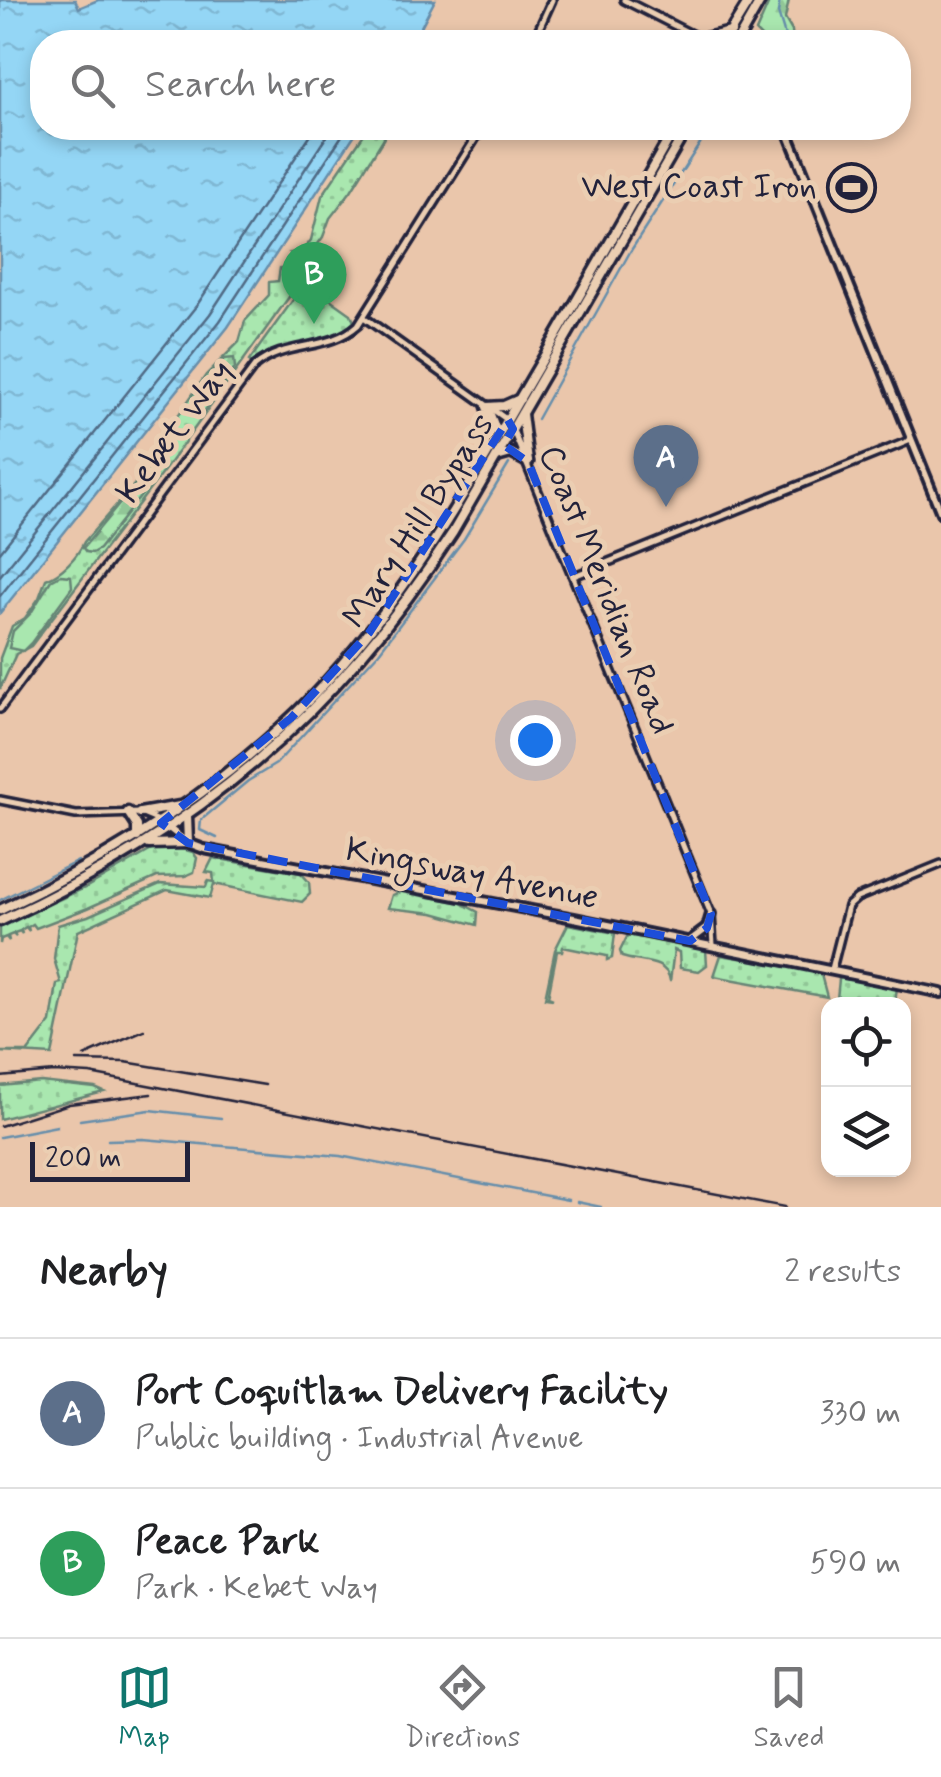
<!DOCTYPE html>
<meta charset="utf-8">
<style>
:root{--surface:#fff;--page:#f6f6f6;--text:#202124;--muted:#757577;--line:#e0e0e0;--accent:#0f766e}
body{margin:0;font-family:Mynerve,sans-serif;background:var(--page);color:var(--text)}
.controls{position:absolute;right:30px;bottom:30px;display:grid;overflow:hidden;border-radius:20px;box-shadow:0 5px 15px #0003}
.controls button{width:90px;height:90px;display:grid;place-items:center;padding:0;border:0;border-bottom:2px solid var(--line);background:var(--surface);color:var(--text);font:50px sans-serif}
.scale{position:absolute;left:30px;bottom:25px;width:160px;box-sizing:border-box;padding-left:10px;border:5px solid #22223b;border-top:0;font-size:28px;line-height:35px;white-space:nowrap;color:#22223b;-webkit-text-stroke:8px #ebceb2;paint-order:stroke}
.you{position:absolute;left:535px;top:740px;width:35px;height:35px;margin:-25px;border:8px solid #fff;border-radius:50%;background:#1a73e8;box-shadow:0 0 0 15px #1a73e833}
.badge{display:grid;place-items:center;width:65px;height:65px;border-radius:50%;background:var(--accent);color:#fff;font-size:32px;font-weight:700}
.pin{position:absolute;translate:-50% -82px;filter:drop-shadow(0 2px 5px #0008)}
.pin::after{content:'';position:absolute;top:52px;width:35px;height:30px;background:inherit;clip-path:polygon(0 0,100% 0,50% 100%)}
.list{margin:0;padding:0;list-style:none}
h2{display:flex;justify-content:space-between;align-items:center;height:130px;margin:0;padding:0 40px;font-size:42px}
h2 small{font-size:32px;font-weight:400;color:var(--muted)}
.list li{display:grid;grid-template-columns:65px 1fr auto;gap:30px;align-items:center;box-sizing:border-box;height:150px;padding:0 40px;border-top:2px solid var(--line)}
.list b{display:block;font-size:38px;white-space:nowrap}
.list p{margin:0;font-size:32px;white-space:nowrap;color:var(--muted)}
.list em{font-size:32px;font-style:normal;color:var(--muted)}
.icon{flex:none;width:55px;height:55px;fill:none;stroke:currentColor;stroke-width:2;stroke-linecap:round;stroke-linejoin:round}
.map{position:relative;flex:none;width:941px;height:1207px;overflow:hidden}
.search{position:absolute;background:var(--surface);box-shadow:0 5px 15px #0003;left:30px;right:30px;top:30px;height:110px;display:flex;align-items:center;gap:25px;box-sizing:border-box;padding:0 35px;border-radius:40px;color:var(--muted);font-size:38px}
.sheet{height:430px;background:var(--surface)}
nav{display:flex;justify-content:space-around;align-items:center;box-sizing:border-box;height:140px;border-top:2px solid var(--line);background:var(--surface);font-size:28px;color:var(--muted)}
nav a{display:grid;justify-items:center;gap:5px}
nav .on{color:var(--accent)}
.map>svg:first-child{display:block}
</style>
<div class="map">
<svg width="941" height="1207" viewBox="0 0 941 1207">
<defs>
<pattern id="green-dots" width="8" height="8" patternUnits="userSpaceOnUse" patternTransform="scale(2.5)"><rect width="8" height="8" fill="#a9e7af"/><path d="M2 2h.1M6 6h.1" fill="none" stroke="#91c697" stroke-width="1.8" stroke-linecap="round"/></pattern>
<pattern id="forest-firs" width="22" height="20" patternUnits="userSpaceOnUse" patternTransform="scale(2.5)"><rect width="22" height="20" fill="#a9e7af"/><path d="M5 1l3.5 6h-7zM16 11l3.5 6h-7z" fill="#91c697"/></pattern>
<pattern id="water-ripples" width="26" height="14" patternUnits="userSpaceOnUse" patternTransform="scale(2.5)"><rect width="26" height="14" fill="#94d6f5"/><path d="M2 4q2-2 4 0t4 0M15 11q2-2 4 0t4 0" fill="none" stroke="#7fb7d3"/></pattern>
</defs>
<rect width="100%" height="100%" fill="#eac6ab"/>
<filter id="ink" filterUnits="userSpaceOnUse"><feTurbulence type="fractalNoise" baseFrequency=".01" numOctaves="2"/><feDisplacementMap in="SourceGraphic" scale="20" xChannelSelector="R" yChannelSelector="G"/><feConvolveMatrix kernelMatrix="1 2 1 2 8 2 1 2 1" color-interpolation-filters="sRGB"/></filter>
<g filter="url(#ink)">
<g fill="url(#green-dots)" stroke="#668475" stroke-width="2.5">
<polygon points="368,128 390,128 351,191 330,218 323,237 306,261 291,253 303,251 311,240 322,196"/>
<path d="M289 266 295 268 301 277 289 297 166 468 31 646 16 654 0 689V658L12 626 25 618 39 598 46 579C62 573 77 557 84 542L154 462 162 451 166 433 206 375 239 342 245 321 269 295V282L278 281 280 268Z"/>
<path d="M306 282 351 314 354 322C323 351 288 334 253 364L249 361Z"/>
<polygon points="166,845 193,852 197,858 194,872 185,876 157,877 88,908 36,928 33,924 28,927 29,931 26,927 21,930 22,934 20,931 14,933 16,937 13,934 8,936 9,941 6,937 1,939 0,944 0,926 85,888 155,848"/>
<polygon points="213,858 301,873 309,882 310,894 302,902 214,884 210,898 167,890 78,931 52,1055 0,1052 28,1052 51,1022 57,984 61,983 54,959 58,925 88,916 160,884 206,887 208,881 214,882 213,873 206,872"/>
<polygon points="402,891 461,903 478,912 477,925 433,913 388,908 392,895"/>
<polygon points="568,924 615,933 612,958 607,960 607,956 563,947 562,951 557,951 548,997 553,999 545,998 555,950"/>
<path d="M628 935 706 950 707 965 699 971 680 968 679 952 674 950 670 981C667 959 639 963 622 957L620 951Z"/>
<polygon points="721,955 820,971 827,997 714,976"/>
<polygon points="844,976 897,987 895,1004 862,1004 837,999 839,979"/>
<polygon points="41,1082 95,1088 104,1092 0,1119 0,1086"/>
</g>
<g fill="url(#forest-firs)" stroke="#668475" stroke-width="2.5">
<polygon points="770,0 789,0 785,19 792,31 793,42 766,42 756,32"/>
<polygon points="234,358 235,368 201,416 194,417 189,411 212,372 224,359"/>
<polygon points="148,475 153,478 151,483 99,549 92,553 86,552 83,548 142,477"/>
<polygon points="60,575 71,576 72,587 31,643 23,651 9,648 13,631 31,613 51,580"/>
</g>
<polygon fill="url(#water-ripples)" stroke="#668eab" stroke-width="2.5" points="0,0 75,0 79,8 98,0 435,0 413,42 42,42 42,128 359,128 228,327 0,613"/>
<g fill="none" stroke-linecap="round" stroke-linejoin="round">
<g stroke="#506a85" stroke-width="2.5">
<polyline points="0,552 197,305 315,128"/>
<polyline points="0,576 210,314 332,128"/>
<polyline points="0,596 220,321 347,128"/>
</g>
<g stroke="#668eab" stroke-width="2.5">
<polyline points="780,0 778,13 787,42"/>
<polyline points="537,419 630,252 710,128"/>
<polyline points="217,838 200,830 201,820 248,781 276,764 379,652 464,539 509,464"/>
<polyline points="0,900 78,861"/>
<polyline points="80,1120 150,1110 221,1118"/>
<polyline points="0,1137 57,1126"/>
<polyline points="108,1140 143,1139 340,1156 568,1200"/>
<polyline points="577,1202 601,1207"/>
</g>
<defs>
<g id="tertiary">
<polyline points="624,0 701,39"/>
<polyline points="533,42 552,0"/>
<polyline points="365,318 506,419"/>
<polyline points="512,428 711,914 713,945"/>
<polyline points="574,576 911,440"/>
<path d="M0 709 255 366C286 340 328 352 358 325L482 128"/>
<polyline points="0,800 76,815 140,813 159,821"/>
<polyline points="832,969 848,906 857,898 941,864"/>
</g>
<g id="secondary">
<polyline points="786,128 941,513"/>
<polyline points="166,826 188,843 204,849 574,918 941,993"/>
<polyline points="691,940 707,928 711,914"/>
</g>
<g id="trunk">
<polyline points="702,42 701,39 731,32"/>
<polyline points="724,42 750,0"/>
<polyline points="737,42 761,0"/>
<polyline points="522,414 528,462"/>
<polyline points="498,435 487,407 504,406 520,399"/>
<polyline points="497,457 511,453 528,462"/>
<polyline points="128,812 137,826 137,837"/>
<polyline points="140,813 180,806"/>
<polyline points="149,844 188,843 187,816"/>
<path d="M0 910C116 856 223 788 312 697 398 608 459 504 520 398 573 308 624 218 675 128"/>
<path d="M0 921C197 830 335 715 453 532L687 128"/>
</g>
</defs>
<use href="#tertiary" stroke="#22223b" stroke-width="12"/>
<use href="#secondary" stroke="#22223b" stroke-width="14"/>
<use href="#trunk" stroke="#22223b" stroke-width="15"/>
<use href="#tertiary" stroke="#ebceb2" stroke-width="5"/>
<use href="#secondary" stroke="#ebceb2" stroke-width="6"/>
<use href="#trunk" stroke="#ebceb2" stroke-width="8"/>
<g stroke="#22223b" stroke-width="2.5">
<polyline points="84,1056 144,1030"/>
<polyline points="77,1061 125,1062 265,1085"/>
<polyline points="0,1077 54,1072 90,1074 785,1207"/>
<polyline points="0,1126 69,1104 151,1094"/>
</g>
</g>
</g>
<path fill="none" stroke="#1d4ed8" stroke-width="8" stroke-dasharray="20 12" stroke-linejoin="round" d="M508 420 513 429 504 445 528 462 711 914 707 928 690 941 188 843 161 823 291 718 369 633Z"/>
<defs>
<symbol id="stadium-ring" viewBox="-11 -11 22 22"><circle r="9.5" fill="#ebceb2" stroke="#22223b" stroke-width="1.5"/><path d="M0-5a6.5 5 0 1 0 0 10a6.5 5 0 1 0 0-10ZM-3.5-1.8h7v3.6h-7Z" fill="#22223b"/></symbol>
</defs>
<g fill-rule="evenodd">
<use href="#stadium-ring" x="824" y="160" width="55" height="55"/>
</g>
<g text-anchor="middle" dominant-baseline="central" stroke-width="10" stroke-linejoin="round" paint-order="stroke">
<g font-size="35" fill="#22223b" stroke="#ebceb2" text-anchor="end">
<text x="817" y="187">West Coast Iron</text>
</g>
<g font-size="35" fill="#22223b" stroke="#ebceb2">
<text transform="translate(175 432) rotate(-53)">Kebet Way</text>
<text transform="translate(419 521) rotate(-57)">Mary Hill Bypass</text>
<text transform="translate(606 590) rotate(68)">Coast Meridian Road</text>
<text transform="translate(472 874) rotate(11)">Kingsway Avenue</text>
</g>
</g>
</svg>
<div class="controls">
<button><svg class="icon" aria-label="locate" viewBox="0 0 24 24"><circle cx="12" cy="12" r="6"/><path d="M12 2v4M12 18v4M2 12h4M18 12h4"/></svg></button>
<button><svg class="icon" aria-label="layers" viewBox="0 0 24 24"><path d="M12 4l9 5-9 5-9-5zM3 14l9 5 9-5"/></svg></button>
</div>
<div class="scale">200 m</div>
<div class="you"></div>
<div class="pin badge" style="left:666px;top:507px;background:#5c6f8a">A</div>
<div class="pin badge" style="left:314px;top:324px;background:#2e9e5b">B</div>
<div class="search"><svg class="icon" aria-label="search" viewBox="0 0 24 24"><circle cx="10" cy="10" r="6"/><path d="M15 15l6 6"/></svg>Search here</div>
</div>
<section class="sheet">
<h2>Nearby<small>2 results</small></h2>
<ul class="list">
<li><span class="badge" style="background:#5c6f8a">A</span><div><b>Port Coquitlam Delivery Facility</b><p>Public building · Industrial Avenue</p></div><em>330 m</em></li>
<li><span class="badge" style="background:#2e9e5b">B</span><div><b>Peace Park</b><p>Park · Kebet Way</p></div><em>590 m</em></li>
</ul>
</section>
<nav>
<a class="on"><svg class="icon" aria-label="map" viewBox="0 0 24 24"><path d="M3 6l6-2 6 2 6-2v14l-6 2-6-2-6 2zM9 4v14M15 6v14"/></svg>Map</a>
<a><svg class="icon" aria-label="directions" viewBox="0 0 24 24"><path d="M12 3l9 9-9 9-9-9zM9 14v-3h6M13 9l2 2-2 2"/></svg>Directions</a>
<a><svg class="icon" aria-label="saved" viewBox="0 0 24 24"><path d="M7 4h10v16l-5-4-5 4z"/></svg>Saved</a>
</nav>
